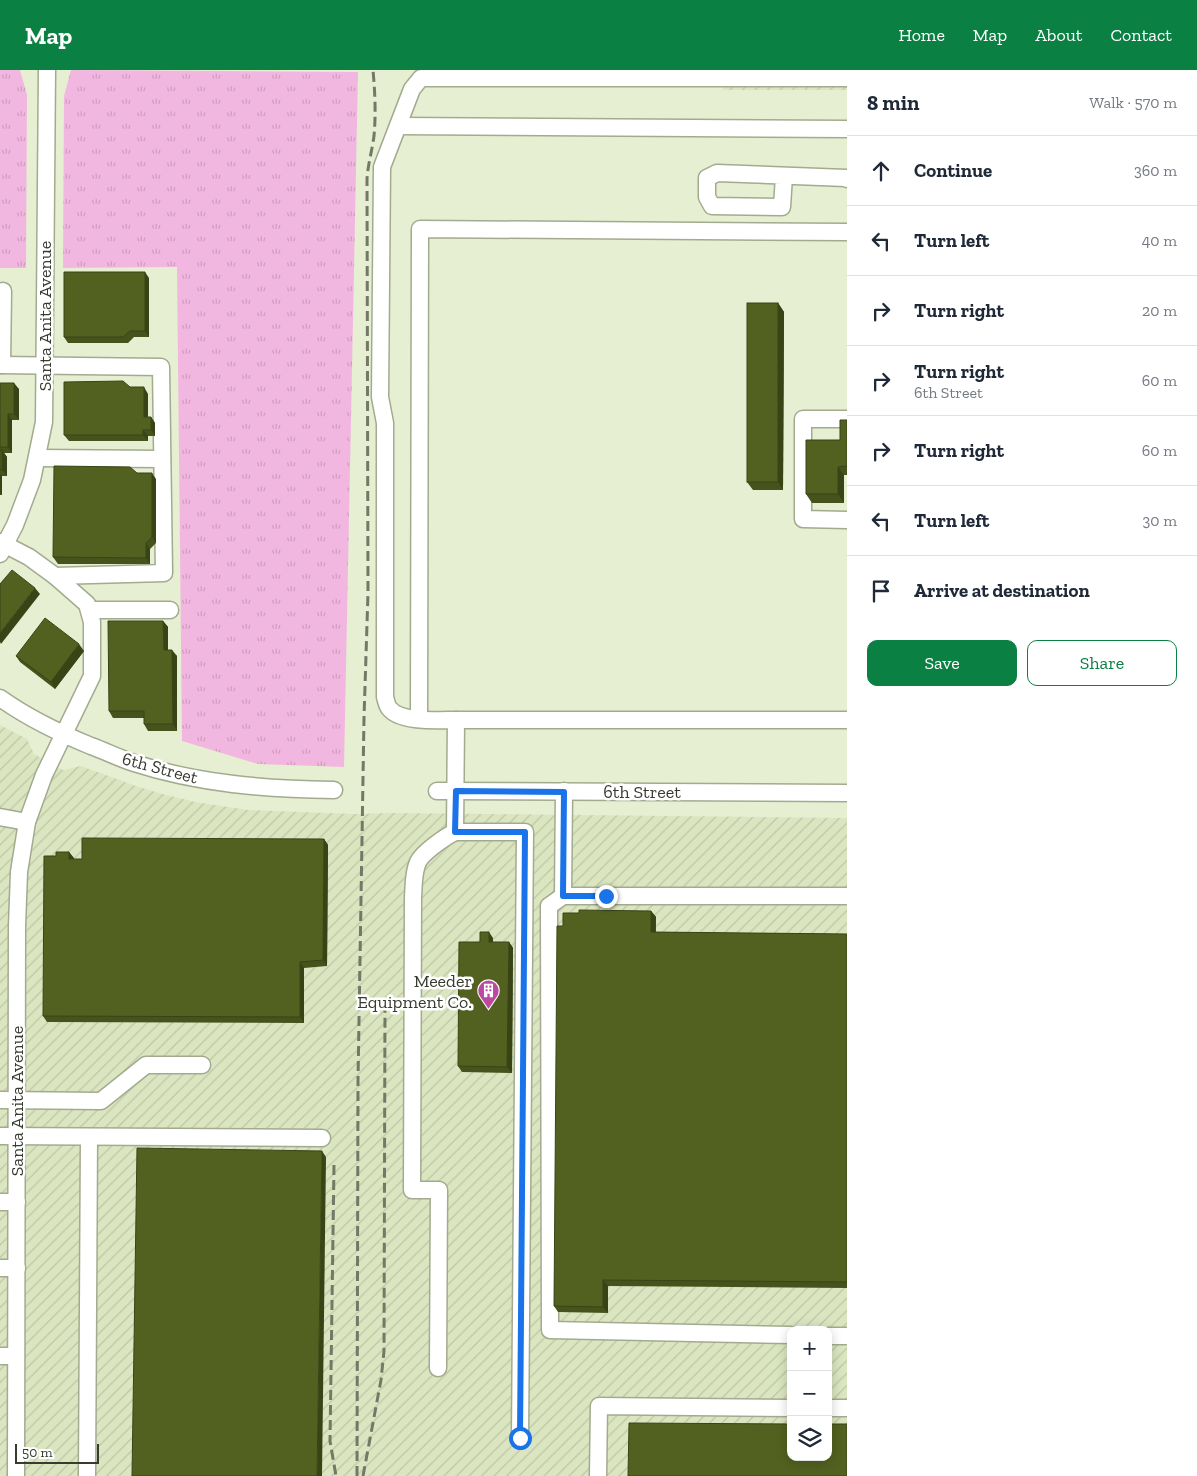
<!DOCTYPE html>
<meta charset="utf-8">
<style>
:root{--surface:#fff;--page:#f2f2f3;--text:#1f2937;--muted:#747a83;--line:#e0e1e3;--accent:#0b8043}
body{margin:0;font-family:"Zilla Slab",serif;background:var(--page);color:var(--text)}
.controls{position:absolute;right:15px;bottom:15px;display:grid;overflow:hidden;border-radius:10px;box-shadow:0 2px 12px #0003}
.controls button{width:45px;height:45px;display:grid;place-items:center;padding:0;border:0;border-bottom:1px solid var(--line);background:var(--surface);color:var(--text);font:25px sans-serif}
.scale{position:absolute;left:15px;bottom:12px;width:84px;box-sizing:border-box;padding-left:5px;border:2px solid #383b30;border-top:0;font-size:14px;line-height:18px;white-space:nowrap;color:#383b30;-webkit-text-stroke:4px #fff;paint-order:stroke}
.stop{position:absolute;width:15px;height:15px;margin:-11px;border:4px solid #1a73e8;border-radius:50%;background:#fff}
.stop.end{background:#1a73e8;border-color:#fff;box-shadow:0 1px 5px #0008}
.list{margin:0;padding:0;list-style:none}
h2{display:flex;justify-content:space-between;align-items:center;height:65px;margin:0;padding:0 20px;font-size:21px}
h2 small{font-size:16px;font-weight:400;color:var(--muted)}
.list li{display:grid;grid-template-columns:32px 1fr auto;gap:15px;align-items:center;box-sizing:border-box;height:70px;padding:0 20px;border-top:1px solid var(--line)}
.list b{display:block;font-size:19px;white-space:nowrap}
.list p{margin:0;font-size:16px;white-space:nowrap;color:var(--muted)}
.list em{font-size:16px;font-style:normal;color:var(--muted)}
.actions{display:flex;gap:10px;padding:15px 20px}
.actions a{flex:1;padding:11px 0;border:1px solid var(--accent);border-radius:10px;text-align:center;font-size:18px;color:var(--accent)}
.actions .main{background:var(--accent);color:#fff}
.icon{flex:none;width:28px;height:28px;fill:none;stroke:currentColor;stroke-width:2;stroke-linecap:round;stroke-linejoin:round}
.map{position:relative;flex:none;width:847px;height:1406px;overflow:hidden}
header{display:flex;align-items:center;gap:30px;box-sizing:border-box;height:70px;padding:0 25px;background:var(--accent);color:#fff}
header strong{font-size:24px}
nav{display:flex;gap:28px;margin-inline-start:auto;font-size:18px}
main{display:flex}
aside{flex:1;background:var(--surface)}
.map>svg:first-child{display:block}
</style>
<header>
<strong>Map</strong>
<nav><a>Home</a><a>Map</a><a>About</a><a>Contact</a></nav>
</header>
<main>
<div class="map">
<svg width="847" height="1406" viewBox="0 0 847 1406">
<defs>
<pattern id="industrial-furrows" width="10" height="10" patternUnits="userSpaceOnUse" patternTransform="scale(1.25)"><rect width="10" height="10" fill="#dbe6c1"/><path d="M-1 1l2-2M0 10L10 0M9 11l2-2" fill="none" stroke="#bdc6a6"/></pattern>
<pattern id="grass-tufts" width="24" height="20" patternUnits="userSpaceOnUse" patternTransform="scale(1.25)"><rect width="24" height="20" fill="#f2b7e0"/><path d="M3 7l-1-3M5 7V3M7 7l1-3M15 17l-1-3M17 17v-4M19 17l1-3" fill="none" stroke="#d09ec0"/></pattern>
</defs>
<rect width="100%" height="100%" fill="#e6efd2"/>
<g fill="url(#industrial-furrows)" fill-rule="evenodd">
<rect x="723" y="0" width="124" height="20"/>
<path d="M0 655 27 669 34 684 63 700 81 696 136 716 159 723 195 732 248 740 355 744 388 743 847 748V1406H0ZM791 1260H828V1387H791Z"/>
</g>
<g fill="url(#grass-tufts)">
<polygon points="0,0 20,0 27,25 26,198 0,198"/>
<polygon points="71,0 358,2 344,697 258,694 182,671 177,197 63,198 64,26"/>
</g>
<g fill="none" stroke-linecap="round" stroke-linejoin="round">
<defs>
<g id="minor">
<polyline points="398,56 847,59"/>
<polyline points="784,106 782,137 712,136 707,127 707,108 717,103 846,108 847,109"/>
<polyline points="0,295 161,297 164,503 55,506"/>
<polyline points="2,295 3,221"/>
<polyline points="847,349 803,349 803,449 847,450"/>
<polyline points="38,388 162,389"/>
<polyline points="0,472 29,487 55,506 87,534 92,552 92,606 44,705 27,752 19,802 17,856 16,1406"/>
<polyline points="0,484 15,455 32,410 44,352 47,0"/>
<polyline points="89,540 170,540"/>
<path d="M0 628C28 648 59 663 91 676 105 681 119 688 134 693 199 714 266 719 334 720"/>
<polyline points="419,649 420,159 847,162"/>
<polyline points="456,650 847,650"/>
<polyline points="437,721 847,723"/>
<polyline points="0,747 27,752"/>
<polyline points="455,762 525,762 520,1368"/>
<polyline points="563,826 564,721"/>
<polyline points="0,1030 101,1031 146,995 202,995"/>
<polyline points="0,1066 322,1068"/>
<polyline points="0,1132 17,1132"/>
<polyline points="0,1198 17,1198"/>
<polyline points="791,1265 550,1260 549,836 563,826 847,826"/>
<polyline points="828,1266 847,1266"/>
<polyline points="0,1286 16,1286"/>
<path d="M438 1298 439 1120H412L413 827C414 815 413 803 418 792 423 782 445 767 455 762L456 650C439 650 400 653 389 638 387 636 386 630 385 627V353L380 327 382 97 412 19 421 8H847"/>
<polyline points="828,1338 847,1338"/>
<polyline points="87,1406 89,1067"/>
<polyline points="598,1406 599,1336 791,1338"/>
</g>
</defs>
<use href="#minor" stroke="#a2ab8f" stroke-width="19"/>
<use href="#minor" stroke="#fff" stroke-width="16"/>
<g stroke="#737867" stroke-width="3" stroke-dasharray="10 5" stroke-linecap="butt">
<polyline points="334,1095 330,1371 336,1406"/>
<path d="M357 1406 358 1011 364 648 368 523 367 109C368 94 372 81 374 66 376 44 375 22 373 0"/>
<polyline points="363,1406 381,1310 384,1281 385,933"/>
</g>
</g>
<g fill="#47531c">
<polygon points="149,208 149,267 134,267 128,273 68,273 64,267"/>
<polygon points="778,233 784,242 783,420 753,420 747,412"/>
<polygon points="0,313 19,319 19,350 12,350 12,383 4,383 7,387 7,406 2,406 2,425 0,425"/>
<polygon points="130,317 148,324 148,347 151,347 155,353 155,366 148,366 148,371 69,371 64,365"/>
<polygon points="847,350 847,405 844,405 844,433 812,433 806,424 840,370"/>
<polygon points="137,403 156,409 156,473 150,479 150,494 58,494 53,487"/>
<polygon points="163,551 168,557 168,580 177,586 177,661 148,661 144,654 144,648 113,648 109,641"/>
<polygon points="84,581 55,619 20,592 16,586"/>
<polygon points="324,769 328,775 327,896 304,898 304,953 47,952 43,946 56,786 69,782 74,789 82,789"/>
<polygon points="651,841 656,847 656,862 847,864 847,1218 608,1216 608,1243 558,1242 554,1236 563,856 579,843"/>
<polygon points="493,868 493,872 509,872 513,878 512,1003 462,1002 458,996 480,872"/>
</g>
<g fill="#394416">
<polygon points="145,202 149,208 149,267 145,261"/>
<polygon points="778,233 784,242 783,420 778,412"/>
<polygon points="14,313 19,319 19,350 14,344"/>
<polygon points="144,317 148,324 148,353 144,347"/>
<polygon points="8,344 12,350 12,383 8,377"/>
<polygon points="151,347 155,353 155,366 151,360"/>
<polygon points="143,360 148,366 148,371 143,365"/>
<polygon points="2,380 7,387 7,406 2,400"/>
<polygon points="838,397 844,405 844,433 838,424"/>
<polygon points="152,403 156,409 156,473 152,467"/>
<polygon points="0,404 2,406 2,425 0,423"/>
<polygon points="146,473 150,479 150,494 146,488"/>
<polygon points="35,518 40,524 1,574 0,572 0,563"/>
<polygon points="163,551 168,557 168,586 164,580"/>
<polygon points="79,574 84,581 55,619 51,612"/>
<polygon points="172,580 177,586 177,661 173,654"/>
<polygon points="324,769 328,775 327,896 323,890"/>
<polygon points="69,782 74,788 74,795 69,789"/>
<polygon points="651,841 656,847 655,868 651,862"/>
<polygon points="489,862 493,868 493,878 489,872"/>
<polygon points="509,872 513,878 512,1003 507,997"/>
<polygon points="300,892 304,898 304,953 300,947"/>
<polygon points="322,1081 326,1087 322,1406 317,1406"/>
<polygon points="603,1210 608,1216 608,1243 603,1237"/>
</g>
<g fill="#526120" stroke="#394416">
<polygon points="64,202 145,202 145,261 130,261 123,267 64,267"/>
<rect x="747" y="233" width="31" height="179"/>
<polygon points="123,311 130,317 144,317 144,347 151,347 151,360 143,360 143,365 64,365 64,312"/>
<polygon points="0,313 14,313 14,344 8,344 8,377 0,377"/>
<polygon points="840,350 847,350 847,396 838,397 838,424 806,424 806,370 840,370"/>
<rect x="0" y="380" width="2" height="20"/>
<polygon points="54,396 130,397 137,403 152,403 152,467 146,473 146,488 53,487"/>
<polygon points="12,500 35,518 0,563 0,514"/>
<polygon points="45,548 79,574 51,612 16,586"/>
<polygon points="108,551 163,551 164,580 172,580 173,654 144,654 144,641 109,641"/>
<polygon points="82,768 324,769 323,890 300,892 300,947 43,946 44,786 56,786 56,782 69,782 69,789 82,789"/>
<polygon points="579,840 651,841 651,862 847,864 847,1212 603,1210 603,1237 554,1236 557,856 563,856 563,843 579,843"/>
<polygon points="480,862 489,862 489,872 509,872 507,997 458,996 459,872 480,872"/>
<polygon points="137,1078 322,1081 317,1406 132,1406"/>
<polygon points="629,1353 791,1354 791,1387 828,1387 828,1354 847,1354 847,1406 628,1406"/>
</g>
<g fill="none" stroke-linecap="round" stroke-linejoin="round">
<polyline stroke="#1a73e8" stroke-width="6" points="520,1368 525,762 455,762 456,721 564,722 563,826 606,826"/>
</g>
<defs>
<symbol id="building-pin" viewBox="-11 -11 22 30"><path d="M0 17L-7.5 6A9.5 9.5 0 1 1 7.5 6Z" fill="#bc48a0" stroke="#fff"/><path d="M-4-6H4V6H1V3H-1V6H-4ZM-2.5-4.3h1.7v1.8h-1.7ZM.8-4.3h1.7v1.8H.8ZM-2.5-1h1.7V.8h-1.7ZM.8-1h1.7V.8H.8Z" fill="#fff"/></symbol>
</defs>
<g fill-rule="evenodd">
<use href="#building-pin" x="476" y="908" width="25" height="34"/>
</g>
<g text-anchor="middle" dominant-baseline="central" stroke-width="5" stroke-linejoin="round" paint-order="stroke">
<g font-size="18" fill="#383b30" stroke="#fff">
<text transform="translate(45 246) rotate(-90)">Santa Anita Avenue</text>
<text transform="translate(160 698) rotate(15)">6th Street</text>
<text x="642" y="722">6th Street</text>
<text transform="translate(17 1031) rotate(-90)">Santa Anita Avenue</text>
</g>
<g font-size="18" fill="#383b30" stroke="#fff" text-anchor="end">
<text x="472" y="911">Meeder<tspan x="472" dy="21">Equipment Co.</tspan></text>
</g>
</g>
</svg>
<div class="controls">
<button>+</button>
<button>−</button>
<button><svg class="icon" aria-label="layers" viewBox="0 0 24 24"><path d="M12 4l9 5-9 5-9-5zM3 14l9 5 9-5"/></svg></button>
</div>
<div class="scale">50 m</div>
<div class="stop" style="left:520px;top:1368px"></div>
<div class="stop end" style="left:606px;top:826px"></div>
</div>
<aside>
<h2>8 min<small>Walk · 570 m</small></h2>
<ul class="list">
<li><svg class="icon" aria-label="ahead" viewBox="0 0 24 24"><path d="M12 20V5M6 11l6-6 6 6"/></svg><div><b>Continue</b></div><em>360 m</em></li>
<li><svg class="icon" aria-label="left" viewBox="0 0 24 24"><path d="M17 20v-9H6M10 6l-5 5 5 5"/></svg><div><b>Turn left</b></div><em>40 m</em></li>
<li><svg class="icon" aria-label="right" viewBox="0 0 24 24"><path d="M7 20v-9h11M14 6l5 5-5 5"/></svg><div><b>Turn right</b></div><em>20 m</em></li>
<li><svg class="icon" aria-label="right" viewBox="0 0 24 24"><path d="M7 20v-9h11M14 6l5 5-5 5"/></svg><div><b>Turn right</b><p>6th Street</p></div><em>60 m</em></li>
<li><svg class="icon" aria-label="right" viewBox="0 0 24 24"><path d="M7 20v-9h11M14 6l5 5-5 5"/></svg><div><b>Turn right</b></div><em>60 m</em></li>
<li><svg class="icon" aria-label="left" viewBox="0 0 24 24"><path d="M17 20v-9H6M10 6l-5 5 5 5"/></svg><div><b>Turn left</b></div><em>30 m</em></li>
<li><svg class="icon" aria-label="arrive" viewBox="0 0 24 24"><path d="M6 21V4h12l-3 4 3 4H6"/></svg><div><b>Arrive at destination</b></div></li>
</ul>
<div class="actions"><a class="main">Save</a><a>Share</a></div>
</aside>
</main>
